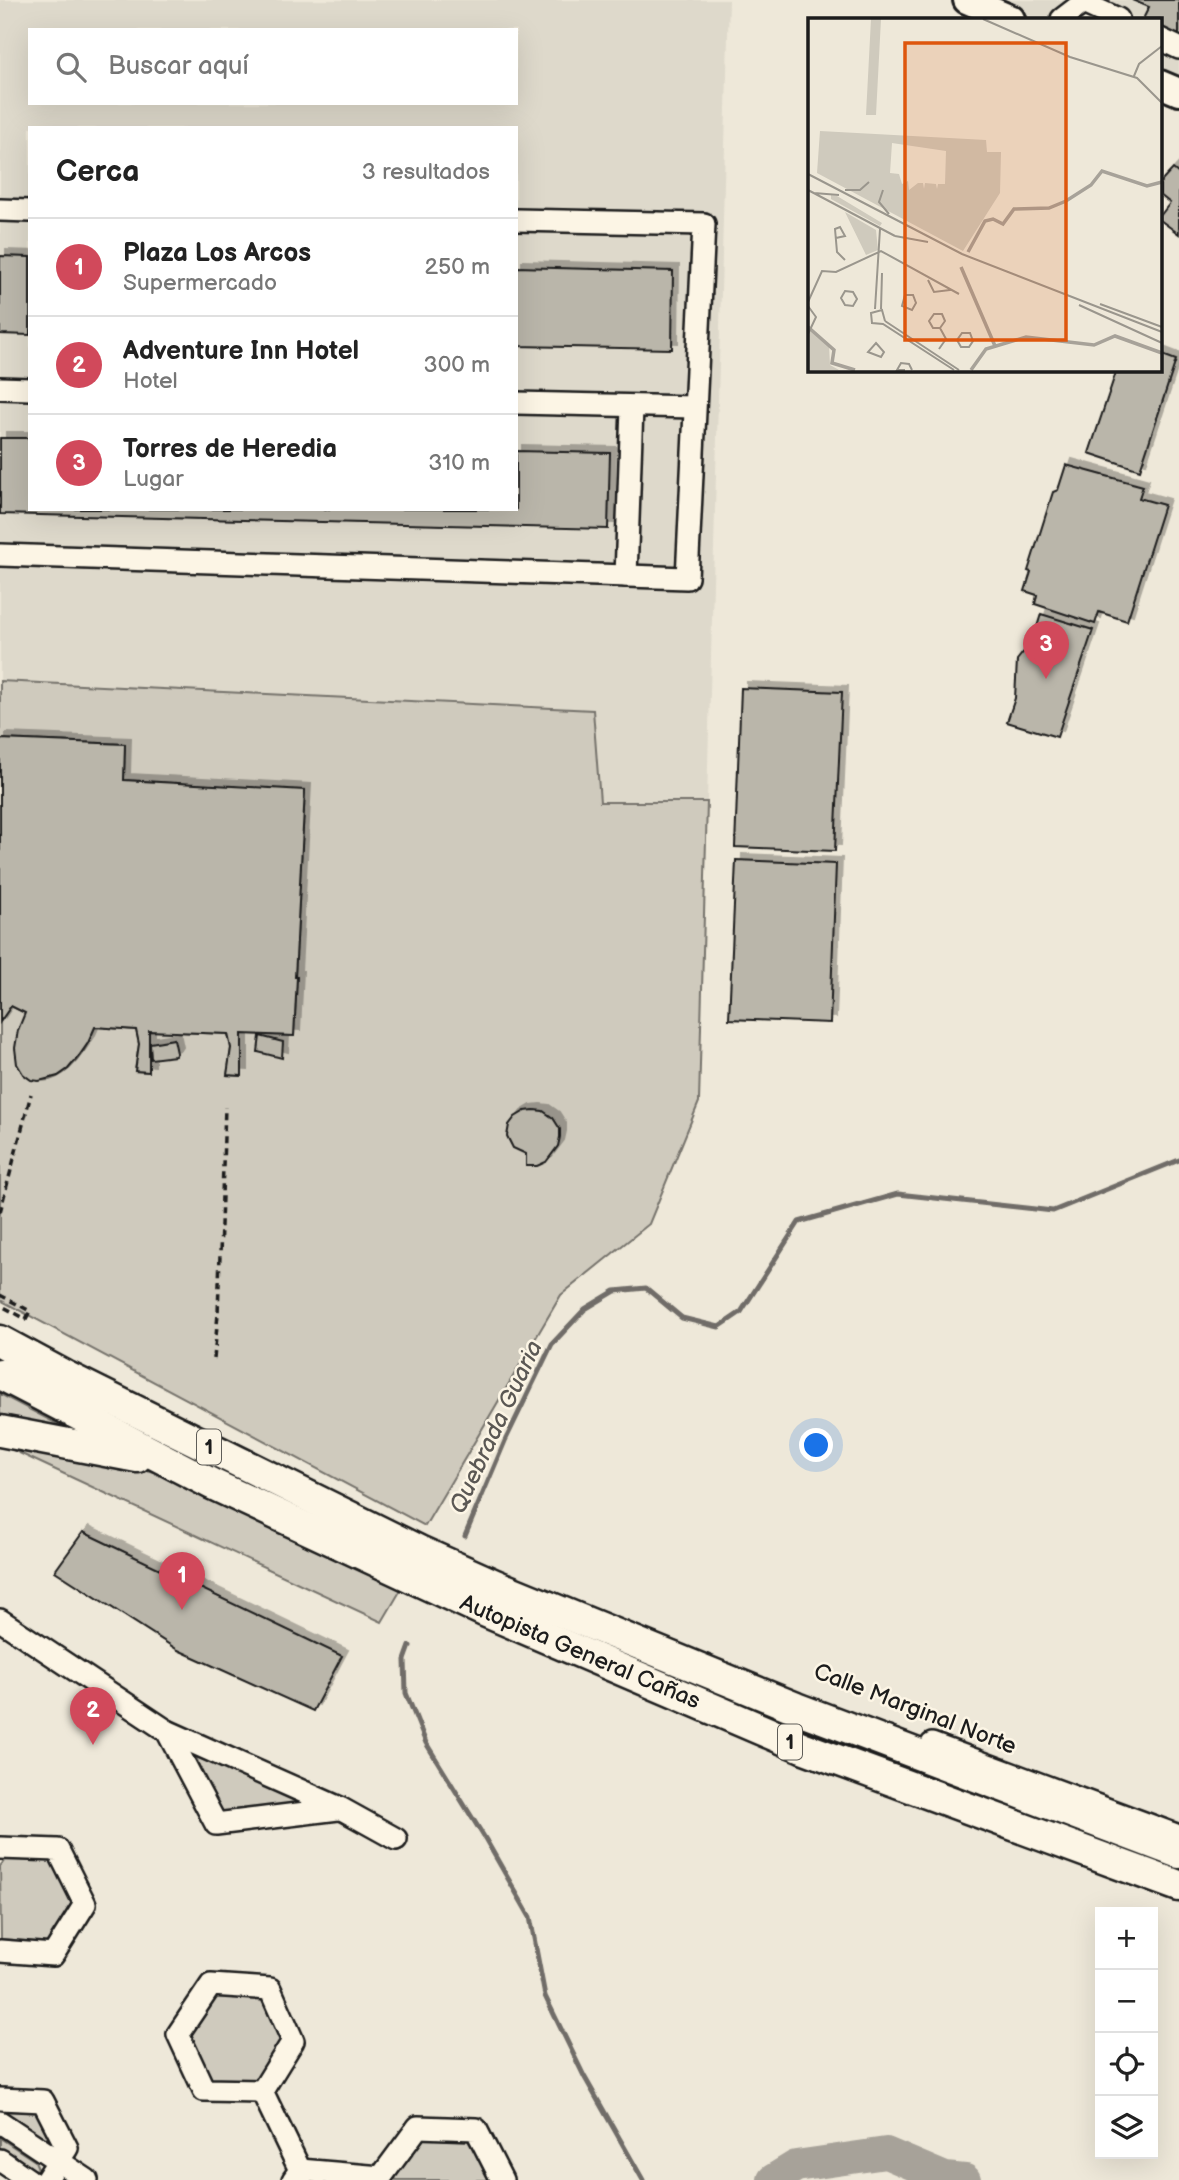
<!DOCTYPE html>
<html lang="es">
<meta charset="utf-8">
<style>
:root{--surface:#fff;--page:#f2f2f2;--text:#222;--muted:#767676;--line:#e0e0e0;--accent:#d1495b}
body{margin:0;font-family:"Balsamiq Sans",sans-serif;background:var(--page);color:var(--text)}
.controls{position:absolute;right:21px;bottom:21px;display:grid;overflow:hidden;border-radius:0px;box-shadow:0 7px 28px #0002}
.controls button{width:63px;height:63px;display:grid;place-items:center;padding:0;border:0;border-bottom:2px solid var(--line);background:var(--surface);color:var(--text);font:35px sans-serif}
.you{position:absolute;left:817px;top:1446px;width:24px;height:24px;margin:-18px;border:5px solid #fff;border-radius:50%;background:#1a73e8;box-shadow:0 0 0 10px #1a73e833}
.badge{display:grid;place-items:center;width:46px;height:46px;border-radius:50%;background:var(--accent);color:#fff;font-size:23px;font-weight:700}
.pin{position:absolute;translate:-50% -58px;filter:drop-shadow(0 2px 4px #0008)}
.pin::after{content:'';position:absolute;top:37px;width:24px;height:21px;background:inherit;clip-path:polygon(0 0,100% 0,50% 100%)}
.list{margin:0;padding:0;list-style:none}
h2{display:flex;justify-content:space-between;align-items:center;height:91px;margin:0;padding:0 28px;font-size:30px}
h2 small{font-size:23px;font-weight:400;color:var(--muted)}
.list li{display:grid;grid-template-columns:46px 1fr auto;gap:21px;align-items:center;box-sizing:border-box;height:98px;padding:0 28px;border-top:2px solid var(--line)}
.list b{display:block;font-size:26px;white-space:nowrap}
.list p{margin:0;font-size:23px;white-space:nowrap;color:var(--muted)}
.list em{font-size:23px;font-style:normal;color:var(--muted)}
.icon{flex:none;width:38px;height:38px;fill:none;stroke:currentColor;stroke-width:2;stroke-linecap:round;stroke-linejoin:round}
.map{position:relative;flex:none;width:1179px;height:2180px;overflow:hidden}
.search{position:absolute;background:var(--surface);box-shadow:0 7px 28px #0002;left:28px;top:28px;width:490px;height:77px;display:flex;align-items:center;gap:18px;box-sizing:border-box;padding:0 24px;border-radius:0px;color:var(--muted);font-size:26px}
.panel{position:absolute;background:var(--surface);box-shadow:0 7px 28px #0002;left:28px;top:126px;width:490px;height:385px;border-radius:0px}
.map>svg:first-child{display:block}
</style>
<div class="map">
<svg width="1179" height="2180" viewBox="0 0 1179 2180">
<defs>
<filter id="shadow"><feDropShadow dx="6" dy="-6" stdDeviation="0" flood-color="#0004"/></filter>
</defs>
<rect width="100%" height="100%" fill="#eee8d9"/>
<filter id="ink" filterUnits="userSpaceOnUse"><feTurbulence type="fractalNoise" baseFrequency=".0143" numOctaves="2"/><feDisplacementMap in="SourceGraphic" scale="14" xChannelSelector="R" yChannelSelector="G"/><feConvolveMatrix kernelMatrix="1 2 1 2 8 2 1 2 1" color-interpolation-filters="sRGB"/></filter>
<g filter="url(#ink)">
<g fill="#ded9cb" fill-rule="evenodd">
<path d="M0 0H729L707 802H600L592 710 0 681ZM30 30H516V103H30ZM30 128H516V509H30Z"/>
<polygon points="989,0 1179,0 1179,79 1160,71 1160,19 1035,19"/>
</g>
<g fill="#cfcabd" stroke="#76736c" stroke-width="2">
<path d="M0 681 593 710 600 802H707L699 1102 649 1224 561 1295 425 1526 0 1300V1022L11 1006 25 1013C0 1100 69 1101 95 1027L136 1030 139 1044 135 1071 148 1072 149 1031 228 1034 231 1048 227 1075 241 1076 242 1034 294 1036 297 977H295L305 791 124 780 125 744 0 739Z"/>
<polygon points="0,1394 94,1443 0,1422"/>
<polygon points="0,1444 114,1461 175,1478 402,1588 382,1622"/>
<polygon points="195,1754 301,1802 232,1814 222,1813 214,1807"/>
<polygon points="5,1860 51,1860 75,1899 48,1943 1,1939 0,1866"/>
<polygon points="213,1997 261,1998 284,2041 257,2083 210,2079 188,2034"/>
<polygon points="3,2107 37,2109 53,2143 47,2144 0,2116 0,2110"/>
<polygon points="0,2138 35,2161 38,2169 30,2171 0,2151"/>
<polygon points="422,2139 467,2139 492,2180 396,2180 395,2177"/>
</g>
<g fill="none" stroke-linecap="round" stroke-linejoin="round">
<g stroke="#6f6c67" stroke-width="5">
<polyline points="465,1536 505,1441 552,1344 585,1309 615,1291 646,1288 682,1318 719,1327 741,1312 799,1222 898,1194 1053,1211 1179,1160"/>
<polyline points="410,1646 405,1660 406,1693 426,1743 486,1840 530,1917 545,1996 584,2076 643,2180"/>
</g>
<polyline stroke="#a7a299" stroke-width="32" points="773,2180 796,2166 886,2153 945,2178 965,2180"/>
</g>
<g fill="#bab6aa" stroke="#1c1c1c" stroke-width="2" filter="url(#shadow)">
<polygon points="1132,0 1179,0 1179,40 1160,33 1160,19 1143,19 1149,7"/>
<polygon points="1173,169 1179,174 1179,234 1160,220 1160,216 1170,203 1160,195 1160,183"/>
<polygon points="0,256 30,257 30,335 0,334"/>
<polygon points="516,267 673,271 672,349 516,346"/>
<polygon points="1160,354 1176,360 1140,470 1089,453 1117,369 1160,369"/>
<polygon points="0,438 30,438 30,509 516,509 516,451 610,453 608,529 0,514"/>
<polygon points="1066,465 1143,486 1139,498 1164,505 1127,621 1099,612 1095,624 1035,604 1037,595 1025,591 1031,572 1028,571 1053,492 1058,490"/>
<polygon points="1041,614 1093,630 1057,737 1007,722 1015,698 1017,660 1033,640"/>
<polygon points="741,688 842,692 835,851 735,847"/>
<polygon points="0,739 125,744 124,780 305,790 295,977 297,977 294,1036 242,1034 242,1076 227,1075 231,1048 228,1034 149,1031 149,1072 135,1071 139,1044 136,1030 95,1027 88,1043 79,1056 68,1069 58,1076 39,1081 31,1080 23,1074 17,1064 15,1048 18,1030 25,1013 11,1006 0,1022"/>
<polygon points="736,860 836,864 830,1023 729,1019"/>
<polygon points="260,1036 283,1042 282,1058 258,1052"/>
<polygon points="174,1039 177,1053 175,1056 151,1059 150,1043"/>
<polygon points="534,1110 543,1111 553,1118 560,1129 560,1137 558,1146 546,1162 537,1166 526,1166 526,1154 513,1148 507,1136 509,1125 515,1117 525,1111"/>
<polygon points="83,1532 342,1656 313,1711 178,1650 55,1571"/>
</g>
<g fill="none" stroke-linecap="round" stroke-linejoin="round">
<defs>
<g id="minor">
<polyline points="1062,19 1083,3 1118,19"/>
<polyline points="1160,39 1179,48"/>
<polyline points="0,210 30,211"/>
<polyline points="0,388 30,389"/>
<polyline points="516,403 694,407"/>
<polyline points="0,555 687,578 704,224 516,220"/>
<polyline points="626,576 632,407"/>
<polyline points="0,1620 167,1731 340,1808 396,1839"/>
<polyline points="167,1731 216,1824 338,1809"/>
<polyline points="932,1744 1179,1836"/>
<polyline points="0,1848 58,1850 85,1904 53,1955 0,1951"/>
<polygon points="211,1985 270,1989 293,2041 262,2091 204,2090 178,2034"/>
<polyline points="262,2091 300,2170 293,2180"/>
<polyline points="0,2099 43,2101 67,2148 46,2180"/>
<polyline points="0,2122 87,2180"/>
<polyline points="0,2160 29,2180"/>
<polyline points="300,2170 381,2177"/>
<polyline points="381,2177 418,2127 476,2129 502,2180"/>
</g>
<g id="major">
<polyline points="967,0 1011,19"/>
<polyline points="1160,84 1179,92"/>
</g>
<g id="highway">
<polyline points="0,1341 65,1376 419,1551 495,1585 796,1708 1179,1853"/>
<polyline points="0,1374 212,1484 484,1611 802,1747 1179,1886"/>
<polyline points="0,1431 137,1457"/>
</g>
</defs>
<use href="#minor" stroke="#1c1c1c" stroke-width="26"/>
<use href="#major" stroke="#1c1c1c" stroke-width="32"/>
<use href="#highway" stroke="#1c1c1c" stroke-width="35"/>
<g stroke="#1c1c1c" stroke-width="3.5" stroke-dasharray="7 5" stroke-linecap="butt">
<polyline points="0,1212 31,1094"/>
<polyline points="0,1295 30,1311 26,1319 0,1305"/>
<polyline points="214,1359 218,1314 225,1107"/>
</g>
<use href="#minor" stroke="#fcf5e5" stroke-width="21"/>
<use href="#major" stroke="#fcf5e5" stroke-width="26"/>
<use href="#highway" stroke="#fcf5e5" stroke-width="30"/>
</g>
</g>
<g text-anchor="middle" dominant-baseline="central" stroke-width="5" stroke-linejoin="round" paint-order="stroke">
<g fill="#fcf5e5" stroke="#5f5d58" stroke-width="2">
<rect x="197" y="1429.5" width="24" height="35" rx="5"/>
<rect x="778" y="1724.5" width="24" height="35" rx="5"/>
</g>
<g font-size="21" font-weight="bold" fill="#1c1c1c">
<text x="209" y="1447">1</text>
<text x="790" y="1742">1</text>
</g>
<g font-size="23" fill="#1c1c1c" stroke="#fcf5e5">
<text transform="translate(580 1652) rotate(23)">Autopista General Cañas</text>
<text transform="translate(915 1709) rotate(21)">Calle Marginal Norte</text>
</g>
<g font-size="24" font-style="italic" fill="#5b5854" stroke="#fcf5e5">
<text transform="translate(496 1427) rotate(-65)">Quebrada Guaria</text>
</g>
</g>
<g transform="translate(808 18)">
<rect width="354" height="354" fill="#eee8d9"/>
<path d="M63 1H73L68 97H58ZM12 113 178 122 179 134H193L192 175 155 233 9 155ZM84 125 138 133 137 166H130L129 171 128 166 117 165 116 171 115 165H110L101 172 100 163 94 166 91 156 82 155ZM23 177 29 178 74 205 72 208 23 181ZM37 194 68 212 70 232 58 237ZM0 307 21 327 22 347 31 352H0Z" fill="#cfcabd" fill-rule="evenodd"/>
<path fill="none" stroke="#a7a299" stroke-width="3.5" d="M160 234 177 203 185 201 195 206 206 191 241 190 258 183 283 167 294 153 339 168 354 164M153 249 187 328M0 309 26 332 24 345 47 352M163 352 178 331 218 319 286 327 307 318 354 335"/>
<path fill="none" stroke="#9a968d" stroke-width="2" d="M175 1 262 39 329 60 354 85M326 58 331 46 354 28M0 156 154 236 354 314M0 172 87 218M37 172H52L61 164M75 172 71 184 81 196M6 175 31 177M87 218 120 224M28 220 37 218 32 209 27 211 29 234 37 242M120 262 126 274 142 272M37 273 45 274 49 281 45 288 37 287 33 280ZM97 277H105L108 285 104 292 94 288ZM0 284 14 253 28 254 73 233 151 276M292 286 354 309M271 287 354 325M0 288 8 299 0 316M67 291 72 211M73 291 74 255M126 296H134L137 303 132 310H125L121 303ZM77 303 74 292 63 295 64 305 75 306 146 352M77 303 151 352M154 315H162L165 323 161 329H153L149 322ZM68 325 76 334 73 339 60 334ZM131 331 138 321 132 310M97 352H89L93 345 101 346 104 352"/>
<path fill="#de560d" fill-opacity="0.15" stroke="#de560d" stroke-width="3.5" d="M97 25H258V322H97Z"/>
<rect width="354" height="354" fill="none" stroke="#1c1c1c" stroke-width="3.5"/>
</g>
</svg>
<div class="controls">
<button>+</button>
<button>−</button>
<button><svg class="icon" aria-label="locate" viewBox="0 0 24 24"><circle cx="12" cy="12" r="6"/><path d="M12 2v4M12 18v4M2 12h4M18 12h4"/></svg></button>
<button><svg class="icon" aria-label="layers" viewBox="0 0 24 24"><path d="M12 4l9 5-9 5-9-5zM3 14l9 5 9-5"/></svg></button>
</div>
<div class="you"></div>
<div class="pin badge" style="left:182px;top:1610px">1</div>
<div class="pin badge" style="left:93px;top:1745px">2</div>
<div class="pin badge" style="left:1046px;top:679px">3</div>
<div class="search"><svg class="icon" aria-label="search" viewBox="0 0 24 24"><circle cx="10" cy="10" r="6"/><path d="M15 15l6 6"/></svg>Buscar aquí</div>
<section class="panel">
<h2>Cerca<small>3 resultados</small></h2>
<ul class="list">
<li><span class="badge">1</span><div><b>Plaza Los Arcos</b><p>Supermercado</p></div><em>250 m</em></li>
<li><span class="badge">2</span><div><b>Adventure Inn Hotel</b><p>Hotel</p></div><em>300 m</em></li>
<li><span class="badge">3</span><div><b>Torres de Heredia</b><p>Lugar</p></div><em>310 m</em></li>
</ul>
</section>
</div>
